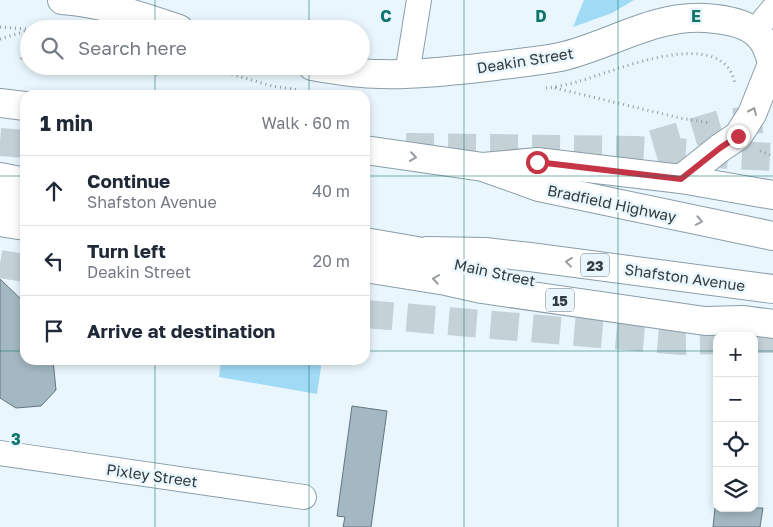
<!DOCTYPE html>
<meta charset="utf-8">
<style>
:root{--surface:#fff;--page:#f2f2f3;--text:#1f2937;--muted:#747a83;--line:#e0e1e3}
body{margin:0;font-family:"Golos Text",sans-serif;background:var(--page);color:var(--text)}
.controls{position:absolute;right:15px;bottom:15px;display:grid;overflow:hidden;border-radius:10px;box-shadow:0 2px 8px #0003}
.controls button{width:45px;height:45px;display:grid;place-items:center;padding:0;border:0;border-bottom:1px solid var(--line);background:var(--surface);color:var(--text);font:25px sans-serif}
.stop{position:absolute;width:15px;height:15px;margin:-11px;border:4px solid #c63546;border-radius:50%;background:#fff}
.stop.end{background:#c63546;border-color:#fff;box-shadow:0 1px 5px #0008}
.list{margin:0;padding:0;list-style:none}
h2{display:flex;justify-content:space-between;align-items:center;height:65px;margin:0;padding:0 20px;font-size:21px}
h2 small{font-size:16px;font-weight:400;color:var(--muted)}
.list li{display:grid;grid-template-columns:32px 1fr auto;gap:15px;align-items:center;box-sizing:border-box;height:70px;padding:0 20px;border-top:1px solid var(--line)}
.list b{display:block;font-size:19px;white-space:nowrap}
.list p{margin:0;font-size:16px;white-space:nowrap;color:var(--muted)}
.list em{font-size:16px;font-style:normal;color:var(--muted)}
.icon{flex:none;width:28px;height:28px;fill:none;stroke:currentColor;stroke-width:2;stroke-linecap:round;stroke-linejoin:round}
.map{position:relative;flex:none;width:773px;height:527px;overflow:hidden}
.search{position:absolute;background:var(--surface);box-shadow:0 2px 8px #0003;left:20px;top:20px;width:350px;height:55px;display:flex;align-items:center;gap:12px;box-sizing:border-box;padding:0 18px;border-radius:28px;color:var(--muted);font-size:19px}
.panel{position:absolute;background:var(--surface);box-shadow:0 2px 8px #0003;left:20px;top:90px;width:350px;height:275px;border-radius:15px}
.map>svg:first-child{display:block}
</style>
<div class="map">
<svg width="773" height="527" viewBox="0 0 773 527">
<rect width="100%" height="100%" fill="#e9f6fd"/>
<g fill="#a0daf5">
<polygon points="584,0 634,0 612,13 573,27"/>
<polygon points="221,360 322,360 317,394 219,377"/>
</g>
<g fill="#a3b8c2" stroke="#637680">
<polygon points="0,279 25,303 25,360 53,360 56,390 41,406 16,408 0,398"/>
<polygon points="352,406 387,411 371,527 343,527 345,517 337,516"/>
<polygon points="715,508 763,508 760,527 713,527"/>
</g>
<g fill="none" stroke-linecap="round" stroke-linejoin="round">
<g stroke="#c4d1d7" stroke-width="28" stroke-dasharray="28 14" stroke-linecap="butt">
<polyline points="0,142 25,144"/>
<polyline points="653,144 724,123 773,118"/>
<polyline points="406,147 634,150 773,157"/>
<polyline points="0,264 25,268"/>
<polyline points="365,314 682,341 717,340"/>
<polyline points="754,339 773,339"/>
</g>
<defs>
<g id="minor">
<polyline points="754,32 773,9"/>
<polyline points="407,74 419,0"/>
<polyline points="0,453 304,497"/>
</g>
<g id="tertiary">
<path d="M62 0C103 3 140 16 179 29"/>
<path d="M312 66C334 70 357 74 380 74 418 75 458 70 496 66 518 63 539 61 560 57 609 46 653 15 705 18 723 19 749 23 761 38 768 46 770 56 773 66"/>
<polyline points="681,179 720,148 738,136 752,114 772,64"/>
<polyline points="0,222 25,226"/>
</g>
<g id="primary">
<polyline points="483,167 537,162 681,179 773,195"/>
<polyline points="427,251 485,252 530,257 773,289"/>
</g>
<g id="trunk">
<polyline points="0,103 25,106"/>
<polyline points="365,150 483,167 539,187 773,236"/>
<polyline points="0,177 25,182"/>
<polyline points="0,199 25,206"/>
<polyline points="365,242 417,251 480,271"/>
<polyline points="365,268 446,281 482,289 705,321 744,320 773,324"/>
</g>
</defs>
<use href="#minor" stroke="#899ea8" stroke-width="26"/>
<use href="#tertiary" stroke="#899ea8" stroke-width="30"/>
<use href="#primary" stroke="#899ea8" stroke-width="30"/>
<use href="#trunk" stroke="#899ea8" stroke-width="30"/>
<g stroke="#919ca2" stroke-width="3" stroke-dasharray="1 4" stroke-linecap="butt">
<polyline points="0,27 27,29"/>
<polyline points="0,39 29,30"/>
<polyline points="21,59 26,50 29,35"/>
<polyline points="112,66 159,75 162,66"/>
<polyline points="203,66 272,86 299,90"/>
<path d="M546 88C557 87 569 84 580 81 615 71 724 23 735 84"/>
<polyline points="555,88 680,118 710,123"/>
<polyline points="760,151 773,156"/>
</g>
<use href="#minor" stroke="#fff" stroke-width="24"/>
<use href="#tertiary" stroke="#fff" stroke-width="28"/>
<use href="#primary" stroke="#fff" stroke-width="28"/>
<use href="#trunk" stroke="#fff" stroke-width="28"/>
</g>
<defs><path id="oneway-chevron" d="M-2-3.5L2.5 0L-2 3.5" fill="none" stroke-width="1.6" stroke-linecap="round" stroke-linejoin="round" transform="scale(1.25)"/></defs>
<g stroke="#989d9f">
<use href="#oneway-chevron" transform="translate(753 111) rotate(-66)"/>
<use href="#oneway-chevron" transform="translate(413 157) rotate(8)"/>
<use href="#oneway-chevron" transform="translate(699 221) rotate(11)"/>
<use href="#oneway-chevron" transform="translate(569 262) rotate(-173)"/>
<use href="#oneway-chevron" transform="translate(436 279) rotate(-171)"/>
</g>
<g fill="none" stroke-linecap="round" stroke-linejoin="round">
<polyline stroke="#c63546" stroke-width="6" points="537,162 681,179 720,148 738,136"/>
</g>
<path fill="none" stroke="#0f766e" stroke-width="1" stroke-opacity="0.55" d="M155 0V29M309 0V29M464 0V527M618 0V527M155 66V95M309 66V95M0 176H25M365 176H773M0 351H25M365 351H717M754 351H773M155 360V527M309 360V527"/>
<g text-anchor="middle" dominant-baseline="central" stroke-width="5" stroke-linejoin="round" paint-order="stroke">
<g fill="#e9f6fd" stroke="#697378" stroke-width="1">
<rect x="581" y="253.5" width="28" height="23" rx="4"/>
<rect x="546" y="288.5" width="28" height="23" rx="4"/>
</g>
<g font-size="14" font-weight="bold" fill="#323b3f">
<text x="595" y="265">23</text>
<text x="560" y="300">15</text>
</g>
<g font-size="15" fill="#323b3f" stroke="#e9f6fd">
<text transform="translate(525 60) rotate(-9)">Deakin Street</text>
<text transform="translate(612 203) rotate(12)">Bradfield Highway</text>
<text transform="translate(495 272) rotate(12)">Main Street</text>
<text transform="translate(685 277) rotate(8)">Shafston Avenue</text>
<text transform="translate(152 475) rotate(8)">Pixley Street</text>
</g>
</g>
<g font-size="16" text-anchor="middle" font-weight="bold" fill="#0f766e" stroke="#e9f6fd" stroke-width="5" stroke-linejoin="round" paint-order="stroke">
<text x="386" y="22">C</text>
<text x="541" y="22">D</text>
<text x="696" y="22">E</text>
<text x="16" y="445">3</text>
</g>
</svg>
<div class="controls">
<button>+</button>
<button>−</button>
<button><svg class="icon" aria-label="locate" viewBox="0 0 24 24"><circle cx="12" cy="12" r="6"/><path d="M12 2v4M12 18v4M2 12h4M18 12h4"/></svg></button>
<button><svg class="icon" aria-label="layers" viewBox="0 0 24 24"><path d="M12 4l9 5-9 5-9-5zM3 14l9 5 9-5"/></svg></button>
</div>
<div class="stop" style="left:537px;top:162px"></div>
<div class="stop end" style="left:738px;top:136px"></div>
<div class="search"><svg class="icon" aria-label="search" viewBox="0 0 24 24"><circle cx="10" cy="10" r="6"/><path d="M15 15l6 6"/></svg>Search here</div>
<section class="panel">
<h2>1 min<small>Walk · 60 m</small></h2>
<ul class="list">
<li><svg class="icon" aria-label="ahead" viewBox="0 0 24 24"><path d="M12 20V5M6 11l6-6 6 6"/></svg><div><b>Continue</b><p>Shafston Avenue</p></div><em>40 m</em></li>
<li><svg class="icon" aria-label="left" viewBox="0 0 24 24"><path d="M17 20v-9H6M10 6l-5 5 5 5"/></svg><div><b>Turn left</b><p>Deakin Street</p></div><em>20 m</em></li>
<li><svg class="icon" aria-label="arrive" viewBox="0 0 24 24"><path d="M6 21V4h12l-3 4 3 4H6"/></svg><div><b>Arrive at destination</b></div></li>
</ul>
</section>
</div>
